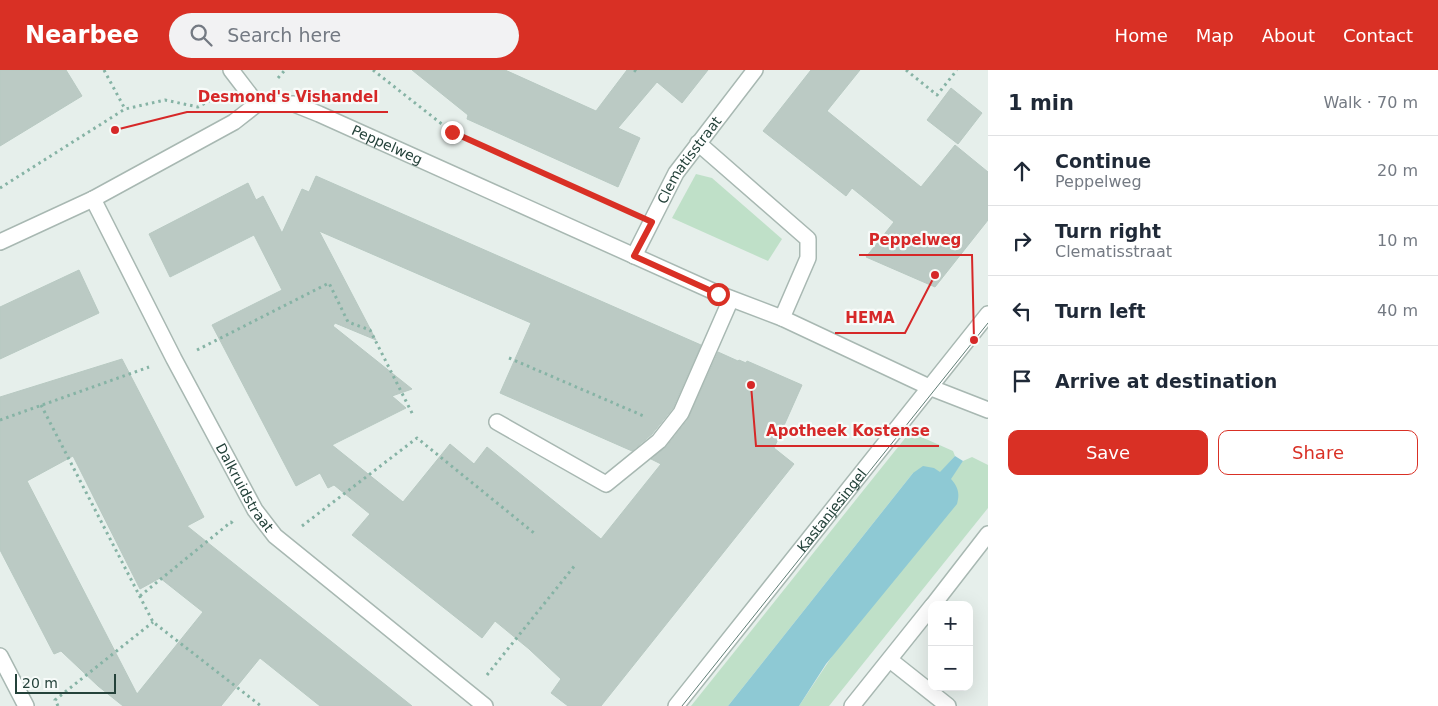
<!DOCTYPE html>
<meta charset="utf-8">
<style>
:root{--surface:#fff;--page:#f2f2f3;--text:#1f2937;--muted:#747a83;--line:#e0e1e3;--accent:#d93025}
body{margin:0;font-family:"DejaVu Sans",sans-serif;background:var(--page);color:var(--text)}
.controls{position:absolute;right:15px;bottom:15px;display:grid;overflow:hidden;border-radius:10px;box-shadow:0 5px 20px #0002}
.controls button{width:45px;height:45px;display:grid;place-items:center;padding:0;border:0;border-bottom:1px solid var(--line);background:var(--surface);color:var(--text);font:25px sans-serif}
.scale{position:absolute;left:15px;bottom:12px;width:101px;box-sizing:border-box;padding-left:5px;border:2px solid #24423a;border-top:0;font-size:14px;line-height:18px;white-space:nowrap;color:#24423a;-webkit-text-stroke:4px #f7fbf9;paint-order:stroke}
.stop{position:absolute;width:15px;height:15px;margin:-11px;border:4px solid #d93025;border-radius:50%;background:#fff}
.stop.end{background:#d93025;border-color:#fff;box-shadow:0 1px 5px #0008}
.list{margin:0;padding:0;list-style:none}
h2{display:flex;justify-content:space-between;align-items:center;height:65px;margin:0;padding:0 20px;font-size:21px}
h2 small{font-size:16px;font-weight:400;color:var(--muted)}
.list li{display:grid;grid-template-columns:32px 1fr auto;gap:15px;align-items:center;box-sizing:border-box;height:70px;padding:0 20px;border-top:1px solid var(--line)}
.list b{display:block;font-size:19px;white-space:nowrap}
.list p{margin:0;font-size:16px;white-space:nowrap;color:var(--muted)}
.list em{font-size:16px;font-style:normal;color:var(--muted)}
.actions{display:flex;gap:10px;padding:15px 20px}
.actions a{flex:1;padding:11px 0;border:1px solid var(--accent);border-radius:10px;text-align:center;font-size:18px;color:var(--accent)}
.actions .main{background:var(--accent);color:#fff}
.icon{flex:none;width:28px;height:28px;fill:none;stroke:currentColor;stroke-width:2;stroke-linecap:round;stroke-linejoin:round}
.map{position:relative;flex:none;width:988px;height:636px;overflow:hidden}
header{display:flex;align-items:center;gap:30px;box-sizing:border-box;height:70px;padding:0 25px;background:var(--accent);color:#fff}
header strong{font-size:24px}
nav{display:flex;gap:28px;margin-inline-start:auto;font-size:18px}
.search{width:350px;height:45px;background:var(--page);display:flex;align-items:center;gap:12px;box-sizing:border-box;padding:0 18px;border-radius:28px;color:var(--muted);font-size:19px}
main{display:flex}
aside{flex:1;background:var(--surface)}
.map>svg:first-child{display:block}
</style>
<header>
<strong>Nearbee</strong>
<div class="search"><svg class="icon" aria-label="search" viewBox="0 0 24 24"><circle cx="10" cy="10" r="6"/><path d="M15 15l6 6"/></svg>Search here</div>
<nav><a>Home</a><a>Map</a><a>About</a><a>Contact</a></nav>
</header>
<main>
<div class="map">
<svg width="988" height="636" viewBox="0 0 988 636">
<rect width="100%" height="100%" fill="#e6efeb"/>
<g fill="#bfe0c8">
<polygon points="696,104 712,108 782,169 768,191 672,148"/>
<polygon points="910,362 953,381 955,386 940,403 913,403 728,636 691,636"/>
<polygon points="972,387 988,395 988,438 829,636 799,636 950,409 963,391"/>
</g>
<path fill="#8ec9d4" d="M955 386 963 391 951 409C958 417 960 423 957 434L826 594 799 636H728L913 403 923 396 934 398 940 402Z"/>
<g fill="#bbcac4" stroke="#b8c9c2" fill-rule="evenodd">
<polygon points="0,0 66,0 82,26 0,76"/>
<polygon points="412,0 505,0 596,41 627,0 708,0 682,33 657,12 618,58 640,68 618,117 467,49 468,45"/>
<polygon points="811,0 860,0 827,41 921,117 955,75 988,102 988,150 935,217 866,187 894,152 852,118 846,126 763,61"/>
<polygon points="951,18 982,43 958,74 927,50"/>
<polygon points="316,106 701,275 673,338 652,364 632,381 500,323 531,253 319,161 376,270 335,253 333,256 412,319 392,326 406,338 332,375 403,432 450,374 474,394 487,377 601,469 661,394 651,389 666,377 688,349 718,282 738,291 739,290 746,293 747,291 802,315 774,378 794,394 601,636 568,636 551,623 561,609 529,579 495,551 482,568 352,465 370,444 334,415 328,418 320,403 296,416 212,255 282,220 254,165 170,207 149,164 248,113 256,130 263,126 282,163 302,119 309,122"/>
<polygon points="79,200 99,243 0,289 0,237"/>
<path d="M122 289 204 447 187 456 412 636H320L260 588 221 636H123L98 616 61 581 54 584 0 480V327ZM73 386 140 519 160 508 203 542 137 624 27 411Z"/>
</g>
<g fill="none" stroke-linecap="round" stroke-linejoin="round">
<defs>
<polyline id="service" points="497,352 606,414 659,371 681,343 731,229"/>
<g id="minor">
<polyline points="231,0 257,34"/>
<polyline points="698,73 808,169 808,188 782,248"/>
<path id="s1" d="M93 129 174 289 255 440 275 466 485 636"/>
<path id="s2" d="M0 172 93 129 234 52 257 34H294L319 44 719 224 782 248 929 317 988 340"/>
<path id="s3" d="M634 186 676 103 755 0"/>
<polyline points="0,586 26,636"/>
<polyline points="890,590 948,636"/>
</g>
<g id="tertiary">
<polyline points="933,535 988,464"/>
<path id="s4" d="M676 636 988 244"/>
<polyline points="852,636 932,536"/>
</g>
</defs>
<use href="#service" stroke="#a8b8b2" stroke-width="18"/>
<use href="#minor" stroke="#a8b8b2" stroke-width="18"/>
<use href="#tertiary" stroke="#a8b8b2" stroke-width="18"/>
<g stroke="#86b3a5" stroke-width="3" stroke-dasharray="2.5 4" stroke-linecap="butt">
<polyline points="104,0 125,39"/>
<polyline points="373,0 452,62 629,141"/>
<polyline points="634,0 637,2"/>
<polyline points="906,0 937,25 957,0"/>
<polyline points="278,8 285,0"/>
<polyline points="0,118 125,39 165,30 198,37 220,25"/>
<polyline points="197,280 329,213 348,252 370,260 413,345"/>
<polyline points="509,288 646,347"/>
<polyline points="41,335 153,552 261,636"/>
<polyline points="0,350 149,297"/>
<polyline points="302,456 417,368 534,463"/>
<polyline points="140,526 231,452 233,454"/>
<polyline points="487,605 576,494"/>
<polyline points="58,636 55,630 153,552"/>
</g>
<use href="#service" stroke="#fff" stroke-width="15"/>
<use href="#minor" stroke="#fff" stroke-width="15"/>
<use href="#tertiary" stroke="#fff" stroke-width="15"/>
<polyline stroke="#5f7d75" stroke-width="1" points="682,636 988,253"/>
</g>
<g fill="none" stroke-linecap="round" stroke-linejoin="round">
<polyline stroke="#d93025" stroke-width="6" points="452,62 652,152 634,186 718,224"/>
</g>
<g text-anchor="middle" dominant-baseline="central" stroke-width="4.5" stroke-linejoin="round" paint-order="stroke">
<g font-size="14" fill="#24423a" stroke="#f7fbf9">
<text stroke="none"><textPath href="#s2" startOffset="431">Peppelweg</textPath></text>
<text stroke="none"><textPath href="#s3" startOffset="111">Clematisstraat</textPath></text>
<text stroke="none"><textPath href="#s1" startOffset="326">Dalkruidstraat</textPath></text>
<text stroke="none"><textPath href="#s4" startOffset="250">Kastanjesingel</textPath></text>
</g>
</g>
<path fill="none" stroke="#d62828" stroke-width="2" d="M115 60L187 42H388M974 270L972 185H859M935 205L905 263H835M751 315L756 376H939"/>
<g fill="#d62828" stroke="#f7fbf9" stroke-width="2">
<circle cx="115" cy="60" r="5"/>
<circle cx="974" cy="270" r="5"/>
<circle cx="935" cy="205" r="5"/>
<circle cx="751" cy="315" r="5"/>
</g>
<g font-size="15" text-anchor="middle" font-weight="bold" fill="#d62828" stroke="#f7fbf9" stroke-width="4.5" stroke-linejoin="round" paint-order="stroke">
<text x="288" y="32">Desmond's Vishandel</text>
<text x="915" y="175">Peppelweg</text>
<text x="870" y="253">HEMA</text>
<text x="848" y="366">Apotheek Kostense</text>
</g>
</svg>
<div class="controls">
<button>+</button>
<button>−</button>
</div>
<div class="scale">20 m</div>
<div class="stop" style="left:718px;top:224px"></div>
<div class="stop end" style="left:452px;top:62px"></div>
</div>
<aside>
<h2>1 min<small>Walk · 70 m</small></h2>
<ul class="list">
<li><svg class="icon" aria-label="ahead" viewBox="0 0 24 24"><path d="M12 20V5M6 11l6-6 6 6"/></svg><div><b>Continue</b><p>Peppelweg</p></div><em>20 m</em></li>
<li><svg class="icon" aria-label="right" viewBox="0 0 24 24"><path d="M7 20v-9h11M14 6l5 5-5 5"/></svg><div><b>Turn right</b><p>Clematisstraat</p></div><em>10 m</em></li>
<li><svg class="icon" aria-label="left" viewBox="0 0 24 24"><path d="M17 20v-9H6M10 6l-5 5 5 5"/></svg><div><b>Turn left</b></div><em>40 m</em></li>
<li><svg class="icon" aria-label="arrive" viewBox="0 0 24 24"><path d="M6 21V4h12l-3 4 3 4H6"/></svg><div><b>Arrive at destination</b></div></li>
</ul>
<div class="actions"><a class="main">Save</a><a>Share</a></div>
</aside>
</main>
